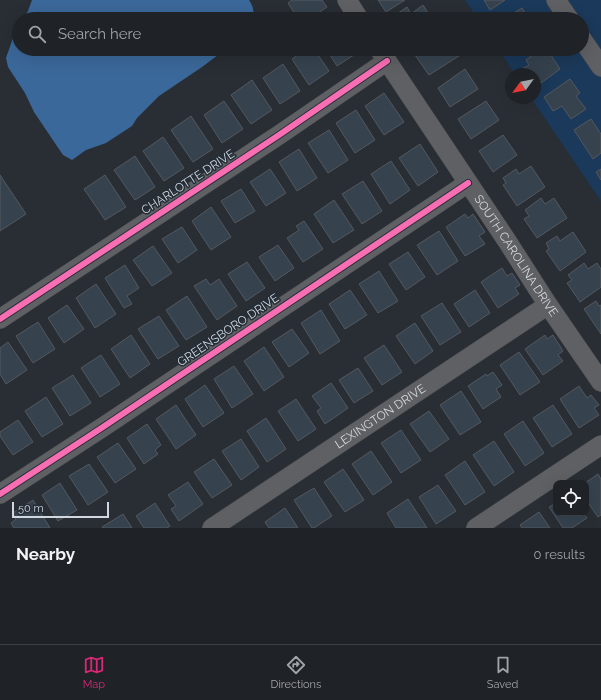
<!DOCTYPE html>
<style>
:root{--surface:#1f2227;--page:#272a2f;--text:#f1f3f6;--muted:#a1a4a7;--line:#3c3f44;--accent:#db2777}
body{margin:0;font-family:Raleway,sans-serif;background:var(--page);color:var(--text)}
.controls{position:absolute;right:12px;bottom:12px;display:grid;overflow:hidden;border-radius:8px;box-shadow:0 4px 16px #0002}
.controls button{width:36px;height:36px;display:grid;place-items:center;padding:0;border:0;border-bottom:1px solid var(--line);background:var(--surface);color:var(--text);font:20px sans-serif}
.compass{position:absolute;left:505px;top:68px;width:36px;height:36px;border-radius:50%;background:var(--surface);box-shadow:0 4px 16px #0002;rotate:237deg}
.scale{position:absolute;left:12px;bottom:10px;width:97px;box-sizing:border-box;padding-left:4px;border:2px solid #d1d7de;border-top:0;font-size:11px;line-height:14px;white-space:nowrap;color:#d1d7de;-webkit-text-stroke:3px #252e38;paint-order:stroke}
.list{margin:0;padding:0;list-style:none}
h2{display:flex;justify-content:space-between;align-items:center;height:52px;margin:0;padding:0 16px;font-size:17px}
h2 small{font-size:13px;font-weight:400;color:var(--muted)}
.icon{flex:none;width:22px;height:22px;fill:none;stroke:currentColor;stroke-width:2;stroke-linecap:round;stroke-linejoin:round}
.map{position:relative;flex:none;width:601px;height:528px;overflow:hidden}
.search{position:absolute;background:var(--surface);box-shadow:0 4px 16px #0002;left:12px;right:12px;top:12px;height:44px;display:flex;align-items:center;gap:10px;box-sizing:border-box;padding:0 14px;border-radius:22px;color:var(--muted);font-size:15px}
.sheet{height:116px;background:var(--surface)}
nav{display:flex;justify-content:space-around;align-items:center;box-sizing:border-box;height:56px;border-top:1px solid var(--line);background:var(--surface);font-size:11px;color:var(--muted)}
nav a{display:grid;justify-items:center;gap:2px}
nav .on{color:var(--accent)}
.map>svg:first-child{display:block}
</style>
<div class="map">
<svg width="601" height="528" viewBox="0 0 601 528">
<rect width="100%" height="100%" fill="#292e34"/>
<polygon fill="#1b395a" points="465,0 601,0 601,201 531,98 535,98 535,74 515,74 498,49 582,49 582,19 478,19"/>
<g fill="#3b689a">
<path d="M32 0H249C253 6 255 12 252 19H23L28 11Z"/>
<polygon points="19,27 19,49 226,49 202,67 159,96 137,118 132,126 106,143 86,150 72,160 63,155 34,112 25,93 8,67 6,58 13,38"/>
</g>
<g fill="#36434f" stroke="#54585e">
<polygon points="292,0 322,0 327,7 309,19 298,19 288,3"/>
<polygon points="378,0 405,0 386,12"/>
<polygon points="484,0 505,0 490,10"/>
<polygon points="423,5 432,19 396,19 394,16 407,7 411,14"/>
<polygon points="522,8 529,19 504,19"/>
<polygon points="307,49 314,49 329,71 309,85 292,59"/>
<polygon points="326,49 355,49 357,53 337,66"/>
<polygon points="424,49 454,49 459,56 429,75 415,55"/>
<polygon points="541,49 547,49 560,69 541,83 535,74 526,74 522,69 529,65 526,60"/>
<polygon points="283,64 300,91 280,104 263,78"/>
<polygon points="465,69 478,89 450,107 438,88"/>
<polygon points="570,79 580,93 576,96 586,109 571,119 562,106 553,111 544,97"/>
<polygon points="252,80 272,110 251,124 231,95"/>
<polygon points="384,93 404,122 384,135 365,106"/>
<polygon points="224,101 243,129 222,143 204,115"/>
<polygon points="486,101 499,120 471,139 458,119"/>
<polygon points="356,110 375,140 355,153 336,123"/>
<polygon points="191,116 213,149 193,162 171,130"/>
<polygon points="591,119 601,134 601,153 593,159 574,130"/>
<polygon points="329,130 348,160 328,173 308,143"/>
<polygon points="503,135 517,155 493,172 479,151"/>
<polygon points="163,137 184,168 164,181 143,151"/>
<polygon points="420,144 438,172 418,186 399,158"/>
<polygon points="299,149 317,178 297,191 279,162"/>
<polygon points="135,156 155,187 135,200 114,170"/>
<polygon points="391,161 410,190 390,204 371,174"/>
<polygon points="531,166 545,187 517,206 503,185 506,183 503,178 516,169 519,174"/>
<polygon points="270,169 286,193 266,206 250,182"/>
<polygon points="601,169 601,180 596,172"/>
<polygon points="0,175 26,214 0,231"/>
<polygon points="105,175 126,207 105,220 84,189"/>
<polygon points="363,181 382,211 362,224 342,194"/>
<polygon points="241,189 255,211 235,223 221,201"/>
<polygon points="541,198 545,204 554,198 567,218 537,238 524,219 529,216 525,210"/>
<polygon points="334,200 354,230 333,243 314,214"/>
<polygon points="211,207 231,237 211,250 192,221"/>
<polygon points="465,214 468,218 473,214 485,232 479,236 485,244 465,256 446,227"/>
<polygon points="304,221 323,249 303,262 287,238 299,230 296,226"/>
<polygon points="182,227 197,250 178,263 162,239"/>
<polygon points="439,231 458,261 437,275 417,245"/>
<polygon points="573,232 586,252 560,271 546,251 549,249 546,243 557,236 560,241"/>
<polygon points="278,245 294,268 275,281 259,257"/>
<polygon points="153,246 172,273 152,286 133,260"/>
<polygon points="408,252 425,277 406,290 389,264"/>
<polygon points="247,262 265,288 246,301 228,274"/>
<polygon points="584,263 588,269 597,263 601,269 601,287 580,302 567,283 572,280 568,275"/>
<polygon points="125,265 139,288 127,296 132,304 124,308 105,278"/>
<polygon points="502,268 507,276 512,273 520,285 515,288 519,294 498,308 481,282"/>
<polygon points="379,271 398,301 378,313 359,284"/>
<polygon points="206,279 210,285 219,279 237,306 217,320 194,286"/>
<polygon points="96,284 116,314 95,328 76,298"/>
<polygon points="350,290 367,315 345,329 329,304"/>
<polygon points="475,290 490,313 469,327 454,304"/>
<polygon points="187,296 207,327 186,340 166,310"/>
<polygon points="596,301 599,306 601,305 601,334 584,309"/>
<polygon points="442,303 461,332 440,345 421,316"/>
<polygon points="67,305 84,329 64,343 48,318"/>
<polygon points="321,310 340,341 320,354 301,323"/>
<polygon points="159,316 179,346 158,359 138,329"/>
<polygon points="38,322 55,349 33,363 16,336"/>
<polygon points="415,323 433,351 415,364 396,336"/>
<polygon points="292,329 309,353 289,367 272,342"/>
<polygon points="131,335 150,364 130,378 111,349"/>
<polygon points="545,335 547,339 553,335 563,351 558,355 563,361 543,375 525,349"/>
<polygon points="8,342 27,370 6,384 0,374 0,348"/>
<polygon points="384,345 402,372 382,385 364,358"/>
<polygon points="264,347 284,377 264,391 244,361"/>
<polygon points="519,352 540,382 520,395 500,365"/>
<polygon points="101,355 120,384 100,397 81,368"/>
<polygon points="234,366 253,394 232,408 214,379"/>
<polygon points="358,368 373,391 354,403 339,380"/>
<polygon points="493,372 502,385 496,389 501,397 483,409 468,386 486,374 487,376"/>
<polygon points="73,375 91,403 70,416 52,388"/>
<polygon points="331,383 348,408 325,424 317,411 321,408 312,396"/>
<polygon points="205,385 224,413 203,427 185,399"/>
<polygon points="579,386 587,398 591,395 599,405 594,408 599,415 579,428 560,399"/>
<polygon points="461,391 481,422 460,435 440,405"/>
<polygon points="46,397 63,424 42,437 25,411"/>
<polygon points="296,399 316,429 298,441 278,411"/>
<polygon points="176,405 196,435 176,449 156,419"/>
<polygon points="553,405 572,434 552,447 533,418"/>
<polygon points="429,411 449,439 430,452 410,424"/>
<polygon points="266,418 286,449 267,462 247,431"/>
<polygon points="18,420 33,442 13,455 0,436 0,432"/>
<polygon points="523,421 544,453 525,466 504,434"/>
<polygon points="147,424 161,445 155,450 158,454 144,464 127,438"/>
<polygon points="401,430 421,460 401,473 381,443"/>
<polygon points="241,439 259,467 241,480 222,451"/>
<polygon points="494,441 514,472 494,486 473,455"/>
<polygon points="118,443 136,469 115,483 97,457"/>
<polygon points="371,451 392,482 373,495 352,464"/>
<polygon points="214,459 232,485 212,498 194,472"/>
<polygon points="465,461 485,492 465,505 445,475"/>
<polygon points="89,464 108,492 88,505 69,476"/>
<polygon points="343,469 364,500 345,512 324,482"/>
<polygon points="598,474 601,479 601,515 598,517 586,500 586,483 585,483"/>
<polygon points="188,482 203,504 179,521 171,509 176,506 168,495"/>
<polygon points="60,483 77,510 58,521 42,495"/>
<polygon points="438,485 456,511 436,524 419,497"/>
<polygon points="314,488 332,516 314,528 312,528 294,500"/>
<polygon points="408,499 427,528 396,528 387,513"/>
<polygon points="33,500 50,528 14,528 11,523 16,519 13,513"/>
<polygon points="155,503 170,526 167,528 144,528 136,516"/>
<polygon points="556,503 556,513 583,513 587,518 572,528 563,528 549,507"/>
<polygon points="285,508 298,528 269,528 265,522"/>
<polygon points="539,512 550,528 522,528 520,525"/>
<polygon points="123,514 132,528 103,528 102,527"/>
</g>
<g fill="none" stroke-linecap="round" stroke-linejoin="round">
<defs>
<g id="minor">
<polyline points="347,0 359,19"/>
<polyline points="556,0 569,19"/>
<polyline points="582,39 601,67"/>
<path id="s1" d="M379 49 507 241 548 305 601 382"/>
<polyline points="0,319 279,135 387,61"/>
<polyline points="0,494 103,427 468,183"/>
<path id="s2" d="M212 528 548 305"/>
<polyline points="476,528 601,445"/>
</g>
</defs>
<use href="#minor" stroke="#45494e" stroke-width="20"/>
<use href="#minor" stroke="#5f6063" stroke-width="19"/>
<defs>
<g id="cycleway">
<polyline points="0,319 279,135 387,61"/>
<polyline points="0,494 103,427 468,183"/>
</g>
</defs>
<use href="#cycleway" stroke="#252e38" stroke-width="8"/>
<use href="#cycleway" stroke="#f96db3" stroke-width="6"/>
</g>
<g text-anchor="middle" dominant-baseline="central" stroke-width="3" stroke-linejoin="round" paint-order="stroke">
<g font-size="12" fill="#d1d7de" stroke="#252e38">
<text transform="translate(188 182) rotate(-33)">CHARLOTTE DRIVE</text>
<text stroke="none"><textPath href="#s1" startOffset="248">SOUTH CAROLINA DRIVE</textPath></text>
<text transform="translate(228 330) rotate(-34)">GREENSBORO DRIVE</text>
<text stroke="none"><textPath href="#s2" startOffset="202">LEXINGTON DRIVE</textPath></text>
</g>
</g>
</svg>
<div class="controls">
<button><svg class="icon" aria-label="locate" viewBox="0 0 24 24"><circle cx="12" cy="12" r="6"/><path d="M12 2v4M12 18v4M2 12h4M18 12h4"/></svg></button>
</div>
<svg class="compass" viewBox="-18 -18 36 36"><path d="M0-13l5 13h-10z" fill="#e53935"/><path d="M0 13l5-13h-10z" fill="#a1a4a7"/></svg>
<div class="scale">50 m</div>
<div class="search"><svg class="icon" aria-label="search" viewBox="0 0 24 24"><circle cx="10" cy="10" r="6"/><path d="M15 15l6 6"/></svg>Search here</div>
</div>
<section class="sheet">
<h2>Nearby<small>0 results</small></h2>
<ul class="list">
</ul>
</section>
<nav>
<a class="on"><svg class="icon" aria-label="map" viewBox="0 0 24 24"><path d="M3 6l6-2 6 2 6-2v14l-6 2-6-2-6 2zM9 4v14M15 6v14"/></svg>Map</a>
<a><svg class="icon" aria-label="directions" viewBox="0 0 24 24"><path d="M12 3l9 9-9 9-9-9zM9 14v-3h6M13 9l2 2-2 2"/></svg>Directions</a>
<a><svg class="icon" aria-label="saved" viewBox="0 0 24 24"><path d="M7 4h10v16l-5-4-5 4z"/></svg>Saved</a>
</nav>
